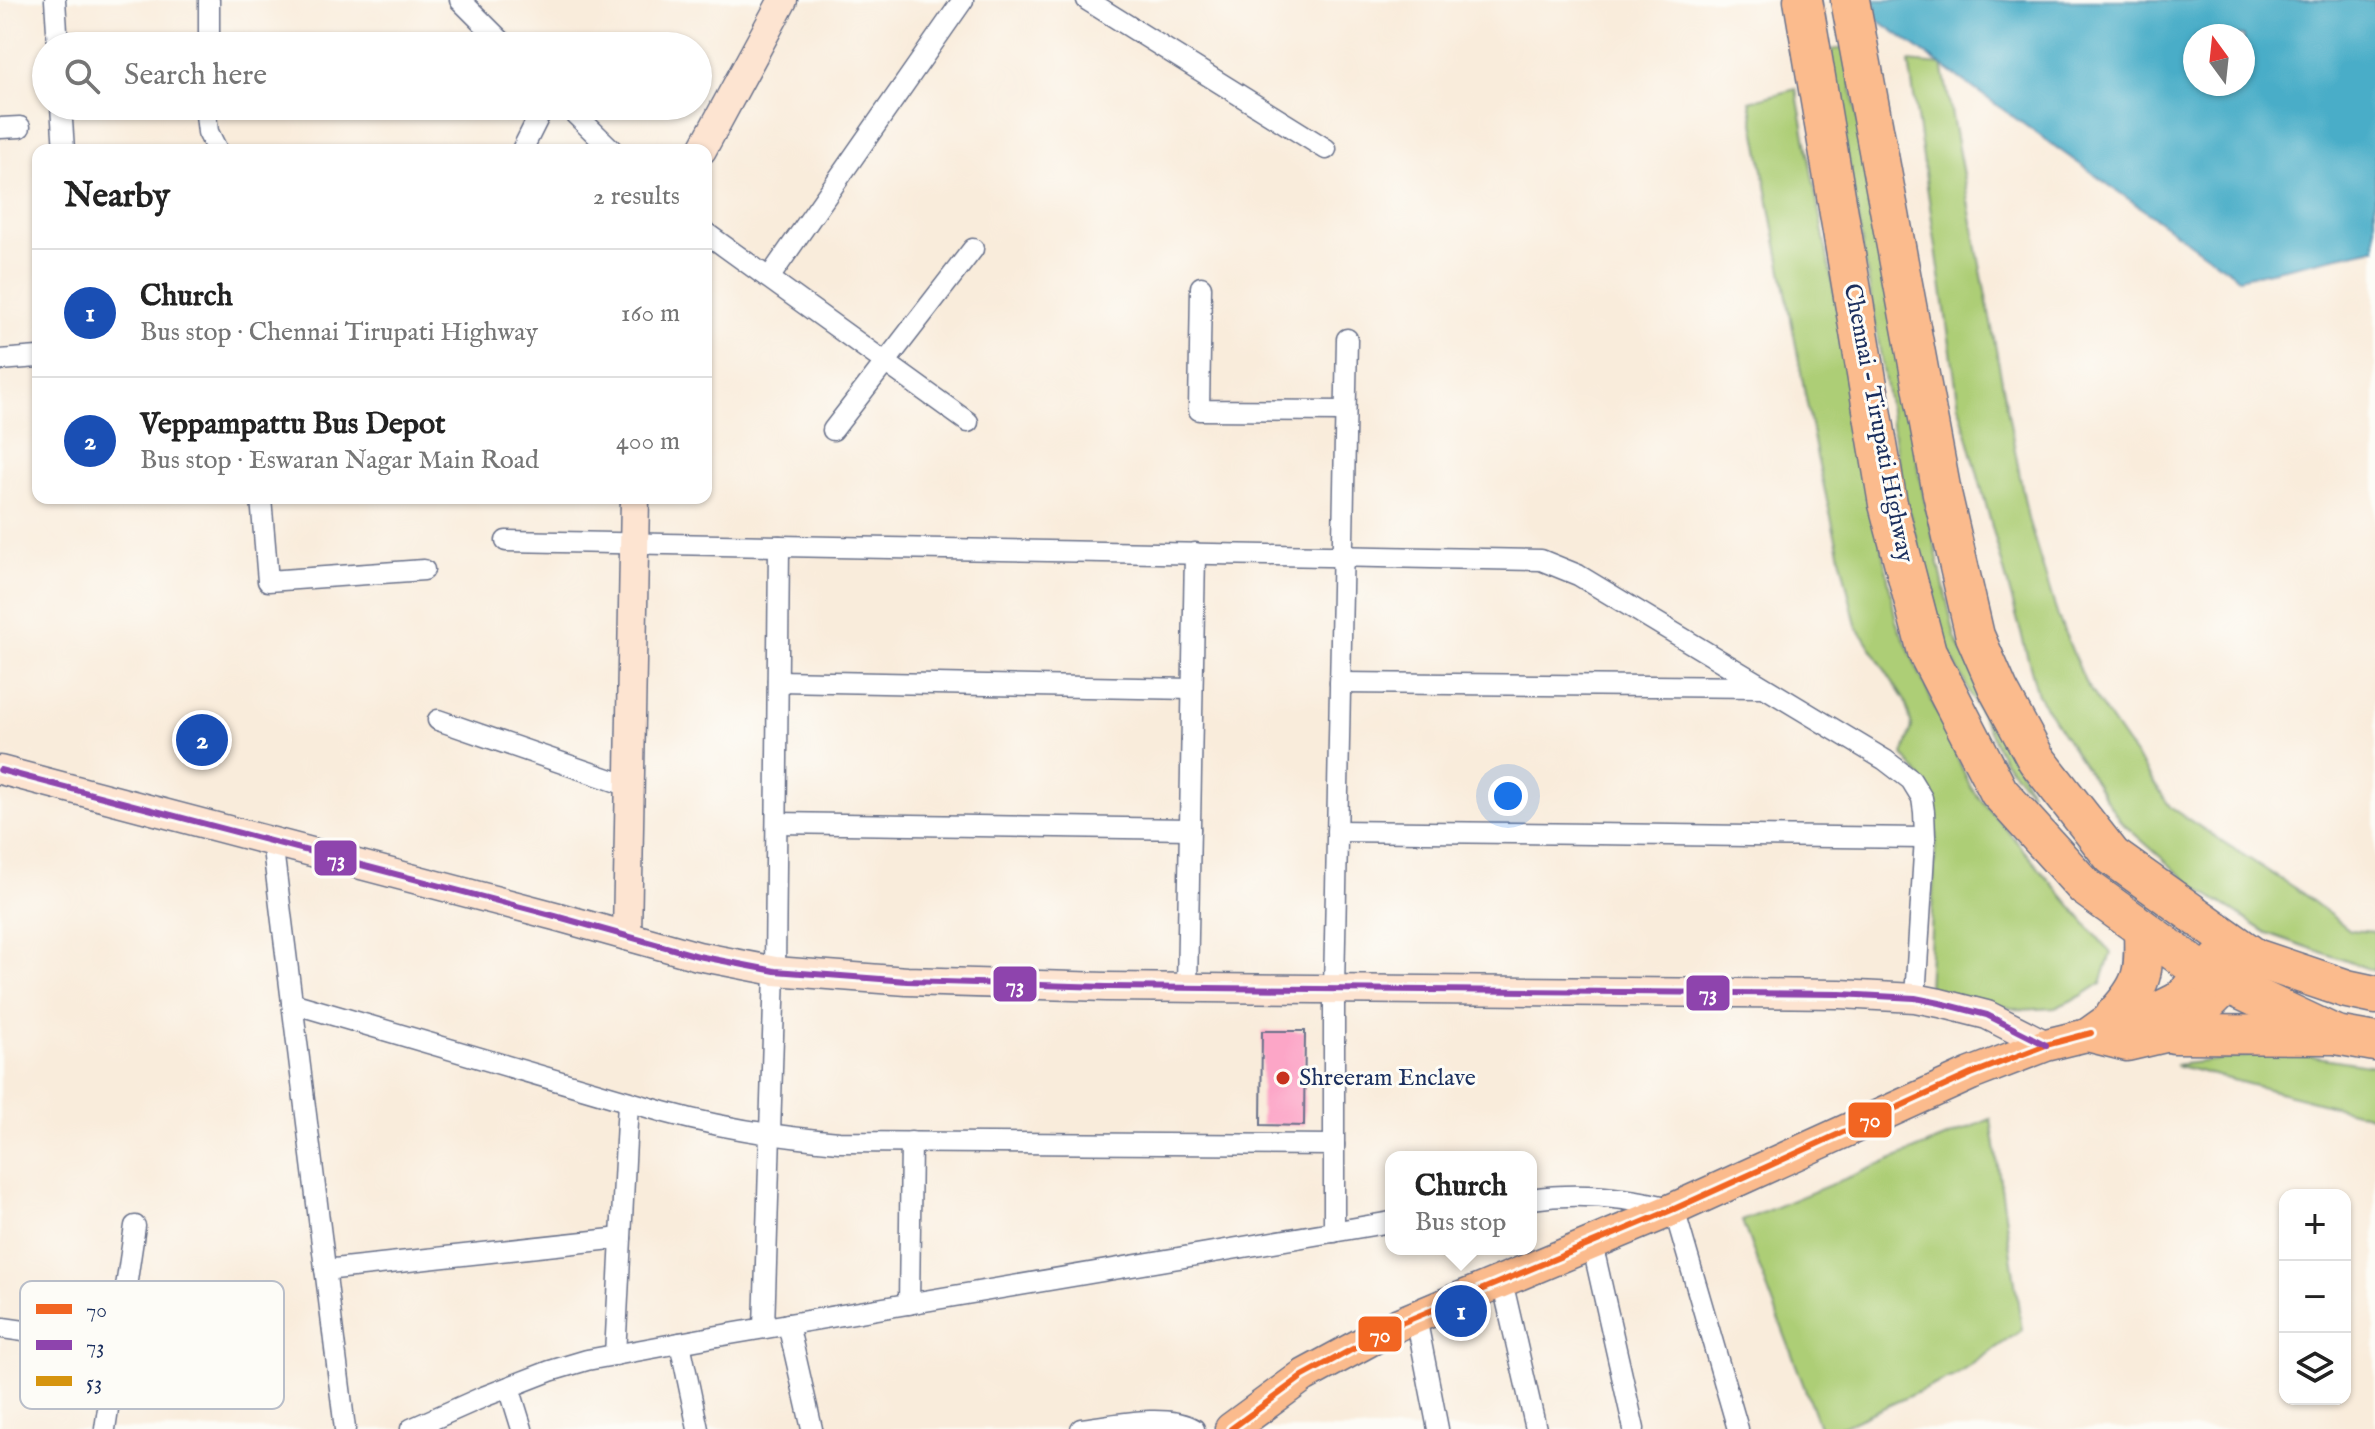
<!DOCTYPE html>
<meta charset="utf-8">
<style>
:root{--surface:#fff;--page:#f6f6f6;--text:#222;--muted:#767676;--line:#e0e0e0;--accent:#1a73e8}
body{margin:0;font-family:"IM FELL English",serif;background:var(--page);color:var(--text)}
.controls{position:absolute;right:24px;bottom:24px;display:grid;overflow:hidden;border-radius:16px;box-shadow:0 2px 6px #0004}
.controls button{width:72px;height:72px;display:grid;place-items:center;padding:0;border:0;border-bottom:2px solid var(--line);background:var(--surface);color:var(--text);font:40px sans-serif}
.compass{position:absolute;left:2183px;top:24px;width:72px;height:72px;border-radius:50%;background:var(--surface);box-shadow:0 2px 6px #0004;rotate:345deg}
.you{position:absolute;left:1508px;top:796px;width:28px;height:28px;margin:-20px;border:6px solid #fff;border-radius:50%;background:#1a73e8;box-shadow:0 0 0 12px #1a73e833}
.badge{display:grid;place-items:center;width:52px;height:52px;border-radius:50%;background:var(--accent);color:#fff;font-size:26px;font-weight:700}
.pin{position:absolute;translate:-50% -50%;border:4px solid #fff;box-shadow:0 2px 8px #0006}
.popup{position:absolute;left:1385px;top:1151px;width:152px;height:104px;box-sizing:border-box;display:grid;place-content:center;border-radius:16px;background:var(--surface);filter:drop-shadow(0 2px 6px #0005);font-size:26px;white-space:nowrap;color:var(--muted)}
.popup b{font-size:30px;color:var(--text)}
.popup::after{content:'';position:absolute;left:50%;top:100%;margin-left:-16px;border:16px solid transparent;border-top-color:var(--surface)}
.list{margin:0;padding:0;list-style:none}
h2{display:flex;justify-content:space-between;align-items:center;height:104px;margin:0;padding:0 32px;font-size:34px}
h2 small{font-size:26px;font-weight:400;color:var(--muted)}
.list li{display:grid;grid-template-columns:52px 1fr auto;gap:24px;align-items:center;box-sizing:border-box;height:128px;padding:0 32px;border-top:2px solid var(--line)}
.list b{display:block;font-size:30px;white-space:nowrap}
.list p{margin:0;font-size:26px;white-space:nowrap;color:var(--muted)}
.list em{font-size:26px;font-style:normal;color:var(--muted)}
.icon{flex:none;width:44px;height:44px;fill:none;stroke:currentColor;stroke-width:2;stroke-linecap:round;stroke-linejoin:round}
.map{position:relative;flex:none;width:2375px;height:1429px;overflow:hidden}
.search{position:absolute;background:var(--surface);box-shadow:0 2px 6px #0004;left:32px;top:32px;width:680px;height:88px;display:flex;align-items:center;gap:20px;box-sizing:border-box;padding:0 28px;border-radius:44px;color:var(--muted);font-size:30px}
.panel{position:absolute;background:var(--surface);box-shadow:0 2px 6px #0004;left:32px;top:144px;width:680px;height:360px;border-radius:16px}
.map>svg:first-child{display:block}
</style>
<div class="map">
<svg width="2375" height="1429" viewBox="0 0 2375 1429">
<rect width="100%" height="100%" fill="#fdfcf7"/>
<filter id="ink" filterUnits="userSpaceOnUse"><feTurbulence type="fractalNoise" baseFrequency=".0125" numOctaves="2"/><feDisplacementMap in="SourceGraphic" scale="16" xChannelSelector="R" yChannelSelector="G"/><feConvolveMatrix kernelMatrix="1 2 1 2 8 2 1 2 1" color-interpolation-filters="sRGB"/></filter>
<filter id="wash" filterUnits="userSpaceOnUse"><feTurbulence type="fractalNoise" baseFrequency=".006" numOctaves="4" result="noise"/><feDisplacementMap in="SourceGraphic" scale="32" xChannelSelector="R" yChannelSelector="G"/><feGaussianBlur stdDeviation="1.8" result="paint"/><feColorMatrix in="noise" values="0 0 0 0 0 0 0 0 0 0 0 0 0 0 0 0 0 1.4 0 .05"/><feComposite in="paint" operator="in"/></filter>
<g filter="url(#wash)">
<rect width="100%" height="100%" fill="#f9ecdb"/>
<g fill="#adce76" stroke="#647e6a" stroke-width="2">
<polygon points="1930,0 2028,519 2058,617 2086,684 2171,808 2302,893 2350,930 2375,932 2375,971 2267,933 2190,883 2121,822 2038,695 1959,406 1909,62 1941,65"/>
<polygon points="1845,48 1922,487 1955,637 2031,792 2004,761 1943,640 1903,490 1830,50"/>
<path d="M1796 89 1896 621 1971 788 2111 953 2101 983 2081 996 2055 1008 2020 1010 1928 990 1936 831C1933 790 1928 786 1903 755L1912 727 1905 701 1856 625 1817 457 1750 101Z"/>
<polygon points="2285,1052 2375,1066 2375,1117 2175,1065"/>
<polygon points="1991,1119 2022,1330 1956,1375 1836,1429 1820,1429 1742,1221"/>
</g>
<path fill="#49adc8" stroke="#326e93" stroke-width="2" fill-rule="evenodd" d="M1850 0H2375V248L2239 278ZM2195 36H2243V84H2195Z"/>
<g id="blocks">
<polygon fill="#fca6c7" points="1262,1031 1305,1031 1304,1126 1261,1125"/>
</g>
</g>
<g filter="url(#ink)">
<use href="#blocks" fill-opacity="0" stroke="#69718a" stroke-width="2"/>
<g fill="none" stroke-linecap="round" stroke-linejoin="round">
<defs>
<g id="street">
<polyline points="55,0 58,46"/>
<polyline points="209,0 209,46"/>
<polyline points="460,0 506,46"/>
<polyline points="1087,0 1326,149"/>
<polyline points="61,106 64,150"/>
<polyline points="205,106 208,132 217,150"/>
<polyline points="567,106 612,150"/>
<polyline points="0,128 20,127"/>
<polyline points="522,150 544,106"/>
<polyline points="706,233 968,422"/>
<polyline points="769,278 963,0"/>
<polyline points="1201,287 1199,410 1345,411"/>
<polyline points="0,360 38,357"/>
<polyline points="833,430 973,249"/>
<polyline points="261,498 268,581 424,570"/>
<polyline points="506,541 1541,560 1578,575 1885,760 1911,780 1922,798 1924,812 1925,838 1915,998"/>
<polyline points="778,681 1192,689"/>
<polyline points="1340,683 1760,687"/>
<polyline points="438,720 629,786"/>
<polyline points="777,823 1190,829"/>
<polyline points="1337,831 1925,838"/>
<polyline points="272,841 345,1429"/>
<polyline points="1187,988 1195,553"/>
<path d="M292 1003 664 1112C722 1128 779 1137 839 1142L1334 1145"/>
<path d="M1531 1199C1579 1192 1627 1197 1674 1209L1738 1429"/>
<polyline points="1334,1232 1334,989 1347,339"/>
<polyline points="1592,1243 1634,1429"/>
<polyline points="325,1270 621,1238"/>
<polyline points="1502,1281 1536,1429"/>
<polyline points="909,1304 911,1142"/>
<polyline points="1416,1317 1438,1429"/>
<polyline points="788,1324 812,1429"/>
<polyline points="3,1328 190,1355"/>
<polyline points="764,1328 775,971 779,546"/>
<polyline points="680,1343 698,1429"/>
<polyline points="615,1355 628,1102"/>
<polyline points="509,1387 522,1429"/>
<polyline points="105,1429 135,1226"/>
<polyline points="411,1429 483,1397 550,1371 587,1360 712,1337 1391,1222"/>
<path d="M1081 1429C1113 1425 1167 1413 1194 1429"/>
</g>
<g id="secondary">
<polyline points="702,150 783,0"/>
<polyline points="0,770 555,916 698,956 775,971 907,981 1106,987 1840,994 1915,998 1940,1003 1987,1015 2046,1045"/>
<polyline points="627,936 635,498"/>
</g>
<g id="primary">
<polyline points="2087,1035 2127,1045 2174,1034 2193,1021 2245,970"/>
<polyline points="1231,1429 1303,1376 1399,1324 1674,1209 1971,1074 2046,1045 2087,1035 2115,1015 2153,1011 2177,999 2231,943"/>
</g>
<g id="highway">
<polyline points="1803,0 1888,504 1927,652 1999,792 2085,887 2204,973 2336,1035"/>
<polyline points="1850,0 1942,493 1975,636 1999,691 2036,759 2112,856 2255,958 2347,989 2375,995"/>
<path d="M2115 1015C2145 983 2144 971 2143 929"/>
<polyline points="2174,1034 2336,1035 2375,1042"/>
</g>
</defs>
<use href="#street" stroke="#69718a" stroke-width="23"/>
<use href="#secondary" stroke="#69718a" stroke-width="31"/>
<use href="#primary" stroke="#69718a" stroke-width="35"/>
<use href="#highway" stroke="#69718a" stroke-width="41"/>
<use href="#street" stroke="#fff" stroke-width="20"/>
<use href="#secondary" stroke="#fde4d1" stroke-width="28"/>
<use href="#primary" stroke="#fbbb8d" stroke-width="32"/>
<use href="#highway" stroke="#fbbb8d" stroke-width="38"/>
<defs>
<polyline id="bus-1" points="1231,1429 1303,1376 1399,1324 1674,1209 1971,1074 2046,1045 2091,1033"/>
<polyline id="bus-2" points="0,770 555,916 698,956 775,971 907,981 1106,987 1840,994 1915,998 1940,1003 1987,1015 2046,1045"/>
</defs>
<use href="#bus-1" stroke="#fdfcf7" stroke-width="12"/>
<use href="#bus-2" stroke="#fdfcf7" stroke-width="12"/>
<use href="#bus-1" stroke="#f26522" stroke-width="6"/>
<use href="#bus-2" stroke="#8e44ad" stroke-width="6"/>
</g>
</g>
<circle fill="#c8321e" stroke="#fdfcf7" stroke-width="3" cx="1283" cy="1078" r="8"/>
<g text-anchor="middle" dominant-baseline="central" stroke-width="6" stroke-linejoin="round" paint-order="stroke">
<g font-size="24" fill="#1b2f5e" stroke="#fdfcf7">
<text transform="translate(1878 423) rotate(79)">Chennai - Tirupati Highway</text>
</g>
<g font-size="24" fill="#1b2f5e" stroke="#fdfcf7" text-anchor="start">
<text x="1299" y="1078">Shreeram Enclave</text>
</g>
</g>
<rect x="20" y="1281" width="264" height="128" rx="12" fill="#fdfcf7" stroke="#b9bec9" stroke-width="2"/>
<rect x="36" y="1304" width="36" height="10" fill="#f26522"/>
<rect x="36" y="1340" width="36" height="10" fill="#8e44ad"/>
<rect x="36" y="1376" width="36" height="10" fill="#d6940e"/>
<g font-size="22" fill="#1b2f5e">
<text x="86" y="1317">70</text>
<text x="86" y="1353">73</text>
<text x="86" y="1389">53</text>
</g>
<g stroke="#fdfcf7" stroke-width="3">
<rect x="313" y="839" width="45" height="38" rx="8" fill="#8e44ad"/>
<rect x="992" y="965" width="46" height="38" rx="8" fill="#8e44ad"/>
<rect x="1685" y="974" width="46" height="38" rx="8" fill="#8e44ad"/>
<rect x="1847" y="1101" width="46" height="38" rx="8" fill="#f26522"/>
<rect x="1357" y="1315" width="46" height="38" rx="8" fill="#f26522"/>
</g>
<g font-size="22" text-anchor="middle" font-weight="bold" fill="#fff">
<text x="336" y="866">73</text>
<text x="1015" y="992">73</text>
<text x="1708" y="1000">73</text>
<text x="1870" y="1127">70</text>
<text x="1380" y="1342">70</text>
</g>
</svg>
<div class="controls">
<button>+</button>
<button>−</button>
<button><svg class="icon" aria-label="layers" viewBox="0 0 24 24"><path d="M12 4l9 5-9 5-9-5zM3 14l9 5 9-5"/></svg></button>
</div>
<svg class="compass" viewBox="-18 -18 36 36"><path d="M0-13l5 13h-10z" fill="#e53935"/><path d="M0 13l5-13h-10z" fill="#767676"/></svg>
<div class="you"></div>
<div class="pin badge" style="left:1461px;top:1311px;background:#1a4fb4">1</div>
<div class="popup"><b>Church</b>Bus stop</div>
<div class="pin badge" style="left:202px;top:740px;background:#1a4fb4">2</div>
<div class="search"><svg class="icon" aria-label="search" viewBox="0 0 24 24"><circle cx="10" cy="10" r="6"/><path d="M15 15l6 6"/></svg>Search here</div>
<section class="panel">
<h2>Nearby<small>2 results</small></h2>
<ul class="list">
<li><span class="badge" style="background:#1a4fb4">1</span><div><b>Church</b><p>Bus stop · Chennai Tirupati Highway</p></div><em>160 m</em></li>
<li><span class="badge" style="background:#1a4fb4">2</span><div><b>Veppampattu Bus Depot</b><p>Bus stop · Eswaran Nagar Main Road</p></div><em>400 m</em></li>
</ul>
</section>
</div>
